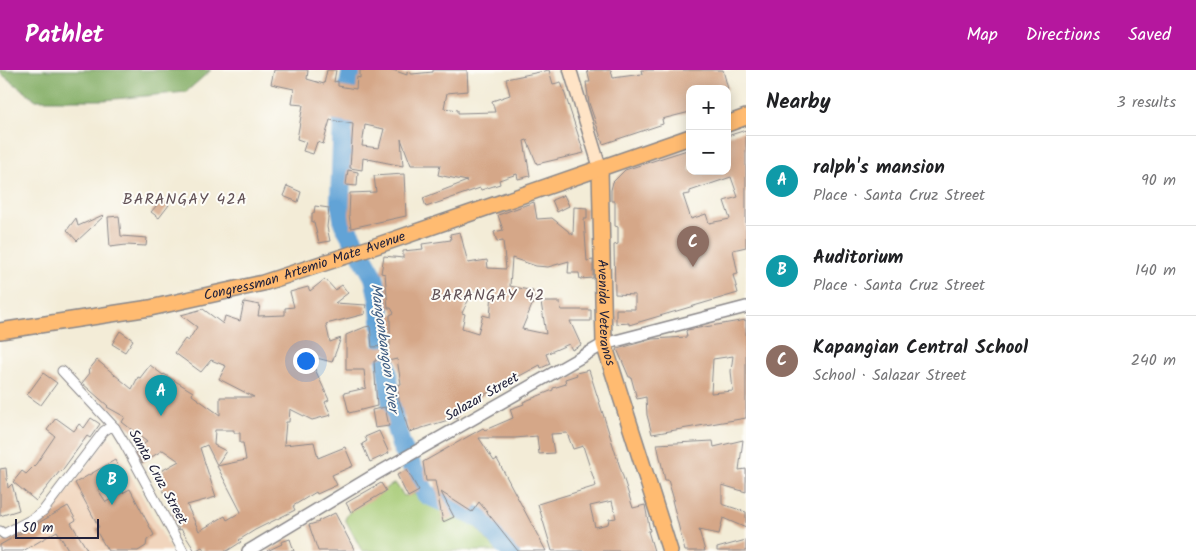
<!DOCTYPE html>
<meta charset="utf-8">
<style>
:root{--surface:#fff;--page:#f6f6f6;--text:#202124;--muted:#757577;--line:#e0e0e0;--accent:#b5179e}
body{margin:0;font-family:Kalam,sans-serif;background:var(--page);color:var(--text)}
.controls{position:absolute;right:15px;top:15px;display:grid;overflow:hidden;border-radius:10px;box-shadow:0 2px 12px #0003}
.controls button{width:45px;height:45px;display:grid;place-items:center;padding:0;border:0;border-bottom:1px solid var(--line);background:var(--surface);color:var(--text);font:25px sans-serif}
.scale{position:absolute;left:15px;bottom:12px;width:84px;box-sizing:border-box;padding-left:5px;border:2px solid #22223b;border-top:0;font-size:14px;line-height:18px;white-space:nowrap;color:#22223b;-webkit-text-stroke:4px #fdfcf7;paint-order:stroke}
.you{position:absolute;left:305px;top:290px;width:18px;height:18px;margin:-12px;border:4px solid #fff;border-radius:50%;background:#1a73e8;box-shadow:0 0 0 8px #1a73e833}
.badge{display:grid;place-items:center;width:32px;height:32px;border-radius:50%;background:var(--accent);color:#fff;font-size:16px;font-weight:700}
.pin{position:absolute;translate:-50% -41px;filter:drop-shadow(0 1px 2px #0008)}
.pin::after{content:'';position:absolute;top:26px;width:18px;height:15px;background:inherit;clip-path:polygon(0 0,100% 0,50% 100%)}
.list{margin:0;padding:0;list-style:none}
h2{display:flex;justify-content:space-between;align-items:center;height:65px;margin:0;padding:0 20px;font-size:21px}
h2 small{font-size:16px;font-weight:400;color:var(--muted)}
.list li{display:grid;grid-template-columns:32px 1fr auto;gap:15px;align-items:center;box-sizing:border-box;height:90px;padding:0 20px;border-top:1px solid var(--line)}
.list b{display:block;font-size:19px;white-space:nowrap}
.list p{margin:0;font-size:16px;white-space:nowrap;color:var(--muted)}
.list em{font-size:16px;font-style:normal;color:var(--muted)}
.map{position:relative;flex:none;width:746px;height:481px;overflow:hidden}
header{display:flex;align-items:center;gap:30px;box-sizing:border-box;height:70px;padding:0 25px;background:var(--accent);color:#fff}
header strong{font-size:24px}
nav{display:flex;gap:28px;margin-inline-start:auto;font-size:18px}
main{display:flex}
aside{flex:1;background:var(--surface)}
.map>svg:first-child{display:block}
</style>
<header>
<strong>Pathlet</strong>
<nav><a>Map</a><a>Directions</a><a>Saved</a></nav>
</header>
<main>
<div class="map">
<svg width="746" height="481" viewBox="0 0 746 481">
<rect width="100%" height="100%" fill="#fdfcf7"/>
<filter id="ink" filterUnits="userSpaceOnUse"><feTurbulence type="fractalNoise" baseFrequency=".02" numOctaves="2"/><feDisplacementMap in="SourceGraphic" scale="10" xChannelSelector="R" yChannelSelector="G"/><feConvolveMatrix kernelMatrix="1 2 1 2 8 2 1 2 1" color-interpolation-filters="sRGB"/></filter>
<filter id="wash" filterUnits="userSpaceOnUse"><feTurbulence type="fractalNoise" baseFrequency=".0096" numOctaves="4" result="noise"/><feDisplacementMap in="SourceGraphic" scale="20" xChannelSelector="R" yChannelSelector="G"/><feGaussianBlur stdDeviation="1.12" result="paint"/><feColorMatrix in="noise" values="0 0 0 0 0 0 0 0 0 0 0 0 0 0 0 0 0 1.4 0 .05"/><feComposite in="paint" operator="in"/></filter>
<g filter="url(#wash)">
<rect width="100%" height="100%" fill="#f3ecd7"/>
<polygon fill="#f1d5bd" points="111,368 171,481 0,481 0,473 50,445 107,369"/>
<polygon fill="#a6ca74" stroke="#647658" points="395,413 404,426 418,423 466,446 497,481 362,481 345,449 351,439"/>
<polygon fill="#84ae66" stroke="#536850" points="0,0 211,0 186,22 104,30 36,30 0,3"/>
<g fill="none" stroke-linecap="round" stroke-linejoin="round">
<polyline stroke="#62a3d6" stroke-width="20" points="352,0 343,47 340,131 344,154 374,207 379,230 384,277 394,351 401,375 426,424 482,449 510,481"/>
</g>
<g id="blocks">
<g fill="#d5a788" fill-rule="evenodd">
<path d="M274 0H308L307 9 324 14 327 0H336L334 12 338 11V16L356 19 357 7 360 8V0H393L407 5V2L412 4 433 2V0H467L468 21 447 23 444 38 458 40V43L495 42 492 31 510 25 506 9 549 0 553 14 561 12 584 83 537 94 527 70 524 71 530 106 518 109 517 104 499 110 500 114 481 120 480 118 426 137 423 128 467 111 438 105 440 95H411L401 69 403 96 363 88 362 100 350 98 353 54 330 50 323 74 317 72 313 84 303 81 306 72 297 69 303 35 292 34 294 19 271 14ZM365 55 384 59 379 78 362 76Z"/>
<polygon points="587,0 611,0 613,8 642,4 641,0 723,0 728,19 690,19 690,42 662,49 663,54 603,74 589,33 586,12 590,12"/>
<path d="M746 60V177L733 180 738 204 733 205 738 223 629 255V253L616 254V239H635V225L615 224 614 175 618 174V157L615 156V131H611V120L613 112 625 100 690 79V101H727V66ZM731 107 738 127 724 131 730 149 709 153 706 144 691 149 683 125 690 124V121Z"/>
<polygon points="348,100 358,102 357,116 346,115"/>
<polygon points="404,104 406,146 351,158 349,145 350,123 376,122 374,106"/>
<polygon points="287,116 301,122 298,132 283,126"/>
<polygon points="564,125 569,136 557,142 552,130"/>
<polygon points="162,129 169,135 159,148 151,142"/>
<path d="M534 132 537 149 552 148 573 165 574 137 587 138V149H584L587 191 593 190V208L580 209 579 203H568L569 191 548 197 536 196 512 188 510 216 533 221 532 228H535L522 259 546 264 541 232H560L561 240H591V251H570L581 275 572 280 569 274 546 284 550 294 541 298 540 295 456 340 458 347 409 362 399 330 397 315 401 314 397 289 388 291 386 286 376 289V291H374L377 336 349 343 344 323 366 318 364 300H346V265L365 257 370 256 372 277 390 276V245L394 243 391 238H388L385 204 381 203 384 186 403 188V181L423 179 422 174 451 170 450 164 460 162 468 193 487 190 488 198 506 199 503 171 497 172 494 162 503 160 498 145ZM472 223H492L490 247 483 245 478 263 462 258 465 244 462 243Z"/>
<polygon points="315,136 329,138 327,157 330,171 319,173 314,152 312,152 312,143 314,143"/>
<polygon points="103,145 104,146 77,171 67,160 76,148 78,156"/>
<polygon points="119,146 121,166 147,168 146,176 126,175 110,177 108,147"/>
<path d="M325 209 335 220 342 215 348 223 335 233 366 235 365 244 326 254 330 272 341 268 332 292 309 286 329 330 325 332 331 345 312 350 290 339 289 352H286L284 375 314 372 318 388 345 377 353 396 332 405 337 415 317 424 316 422 293 436 295 440 255 460 239 470 241 472 227 481H205L202 477 195 481 181 459 179 460 172 445 176 443 156 408 164 403 163 400 179 391 163 380 142 393 135 379 147 372 122 352 125 347 107 337 108 336 82 313 90 303 88 301 97 290 132 319 138 307 140 308 150 295 163 305 164 304 193 322 192 325 220 345V327H254L219 309 226 296 211 290 201 302 175 283 185 269 188 271 197 257 181 245 203 239 223 254 225 246 240 251 244 232 260 235 258 246 285 245V238L294 237 290 222 308 217 310 221ZM215 360H234V363H240V373H243L246 390 217 396 241 442 227 450 225 446 199 461 187 435 216 427 200 378 207 375 217 395 226 381 214 375Z"/>
<path d="M746 250V348L652 364 647 345 646 327 637 329 631 307H629L617 279 652 269 687 267 686 261 687 260ZM733 286 731 301 733 321 711 323 713 289Z"/>
<polygon points="120,261 133,270 125,282 112,274"/>
<path d="M589 300 633 438 645 435 650 461H648L654 481H552L538 434 596 416 583 376 573 379 567 363 551 364 554 383 539 384 537 366 515 368H479L494 391 497 389 546 481H518L479 432 472 442 441 422 454 447 443 452 435 411H426L423 392 483 358 485 360 513 348 510 339 524 334 523 332 553 320V318L566 314 565 309 577 305 576 303ZM612 431 616 448 609 449 608 454 595 457 590 436Z"/>
<polygon points="43,303 57,313 41,335 27,325"/>
<polygon points="385,337 389,356 375,358 372,340"/>
<polygon points="56,348 74,361 79,354 84,358 91,348 100,354 90,368 87,366 61,402 60,401 36,431 13,412 22,401 26,404 36,394 55,366 47,360"/>
<polygon points="379,361 389,383 370,392 362,374 367,371 365,367"/>
<polygon points="743,370 739,400 746,399 746,422 722,415 722,434 746,442 746,458 723,448 719,464 699,460 705,481 685,481 672,430 674,430 668,410 665,410 657,374 713,371 714,377"/>
<polygon points="115,390 122,405 98,420 106,432 130,419 154,465 147,470 146,476 138,481 108,481 95,459 99,457 75,413"/>
<polygon points="6,398 8,418 12,414 19,440 0,446 0,399"/>
<polygon points="407,400 419,421 408,427 397,405"/>
<polygon points="381,413 386,421 351,442 346,433"/>
<polygon points="68,436 76,450 71,453 88,481 69,481 57,461 23,481 0,481 0,475"/>
<polygon points="335,443 355,481 318,481 309,455 319,452 318,451"/>
<polygon points="290,469 294,481 267,481 282,474 281,472"/>
<polygon points="746,470 746,481 717,481 717,478"/>
</g>
</g>
</g>
<g filter="url(#ink)">
<use href="#blocks" fill-opacity="0" stroke="#8a8789" stroke-width="1"/>
<g fill="none" stroke-linecap="round" stroke-linejoin="round">
<defs>
<g id="minor">
<polyline points="62,301 115,358"/>
<polyline points="0,461 4,464 34,448 43,441 104,361 110,357 115,358 123,371 183,481"/>
</g>
<polyline id="tertiary" points="248,481 371,407 604,274 746,237"/>
<polyline id="secondary" points="570,0 600,98"/>
<g id="primary">
<polyline points="727,54 746,47"/>
<path id="s1" d="M600 98 604 274 670 481"/>
<path id="s2" d="M0 261 150 238 263 213 370 178 690 67"/>
</g>
</defs>
<use href="#minor" stroke="#8a8789" stroke-width="11"/>
<use href="#tertiary" stroke="#8a8789" stroke-width="14"/>
<use href="#secondary" stroke="#8a8789" stroke-width="15"/>
<use href="#primary" stroke="#8a8789" stroke-width="18"/>
<use href="#minor" stroke="#fff" stroke-width="9"/>
<use href="#tertiary" stroke="#fff" stroke-width="11"/>
<use href="#secondary" stroke="#ffe4c6" stroke-width="12"/>
<use href="#primary" stroke="#ffbb71" stroke-width="15"/>
</g>
</g>
<g text-anchor="middle" dominant-baseline="central" stroke-width="4" stroke-linejoin="round" paint-order="stroke">
<g font-size="14" fill="#22223b" stroke="#fdfcf7">
<text stroke="none"><textPath href="#s2" startOffset="312">Congressman Artemio Mate Avenue</textPath></text>
<text stroke="none"><textPath href="#s1" startOffset="145">Avenida Veteranos</textPath></text>
<text transform="translate(482 327) rotate(-30)">Salazar Street</text>
<text transform="translate(158 407) rotate(61)">Santa Cruz Street</text>
</g>
<g font-size="15" font-style="italic" fill="#3f5c81" stroke="#fdfcf7">
<text transform="translate(384 278) rotate(82)">Mangonbangon River</text>
</g>
<g font-size="16" letter-spacing="1" fill="#615156" stroke="#fdfcf7">
<text x="185" y="129">BARANGAY 42A</text>
<text x="488" y="225">BARANGAY 42</text>
</g>
</g>
</svg>
<div class="controls">
<button>+</button>
<button>−</button>
</div>
<div class="scale">50 m</div>
<div class="you"></div>
<div class="pin badge" style="left:161px;top:346px;background:#0f9aa8">A</div>
<div class="pin badge" style="left:112px;top:435px;background:#0f9aa8">B</div>
<div class="pin badge" style="left:693px;top:197px;background:#8d6e63">C</div>
</div>
<aside>
<h2>Nearby<small>3 results</small></h2>
<ul class="list">
<li><span class="badge" style="background:#0f9aa8">A</span><div><b>ralph's mansion</b><p>Place · Santa Cruz Street</p></div><em>90 m</em></li>
<li><span class="badge" style="background:#0f9aa8">B</span><div><b>Auditorium</b><p>Place · Santa Cruz Street</p></div><em>140 m</em></li>
<li><span class="badge" style="background:#8d6e63">C</span><div><b>Kapangian Central School</b><p>School · Salazar Street</p></div><em>240 m</em></li>
</ul>
</aside>
</main>
